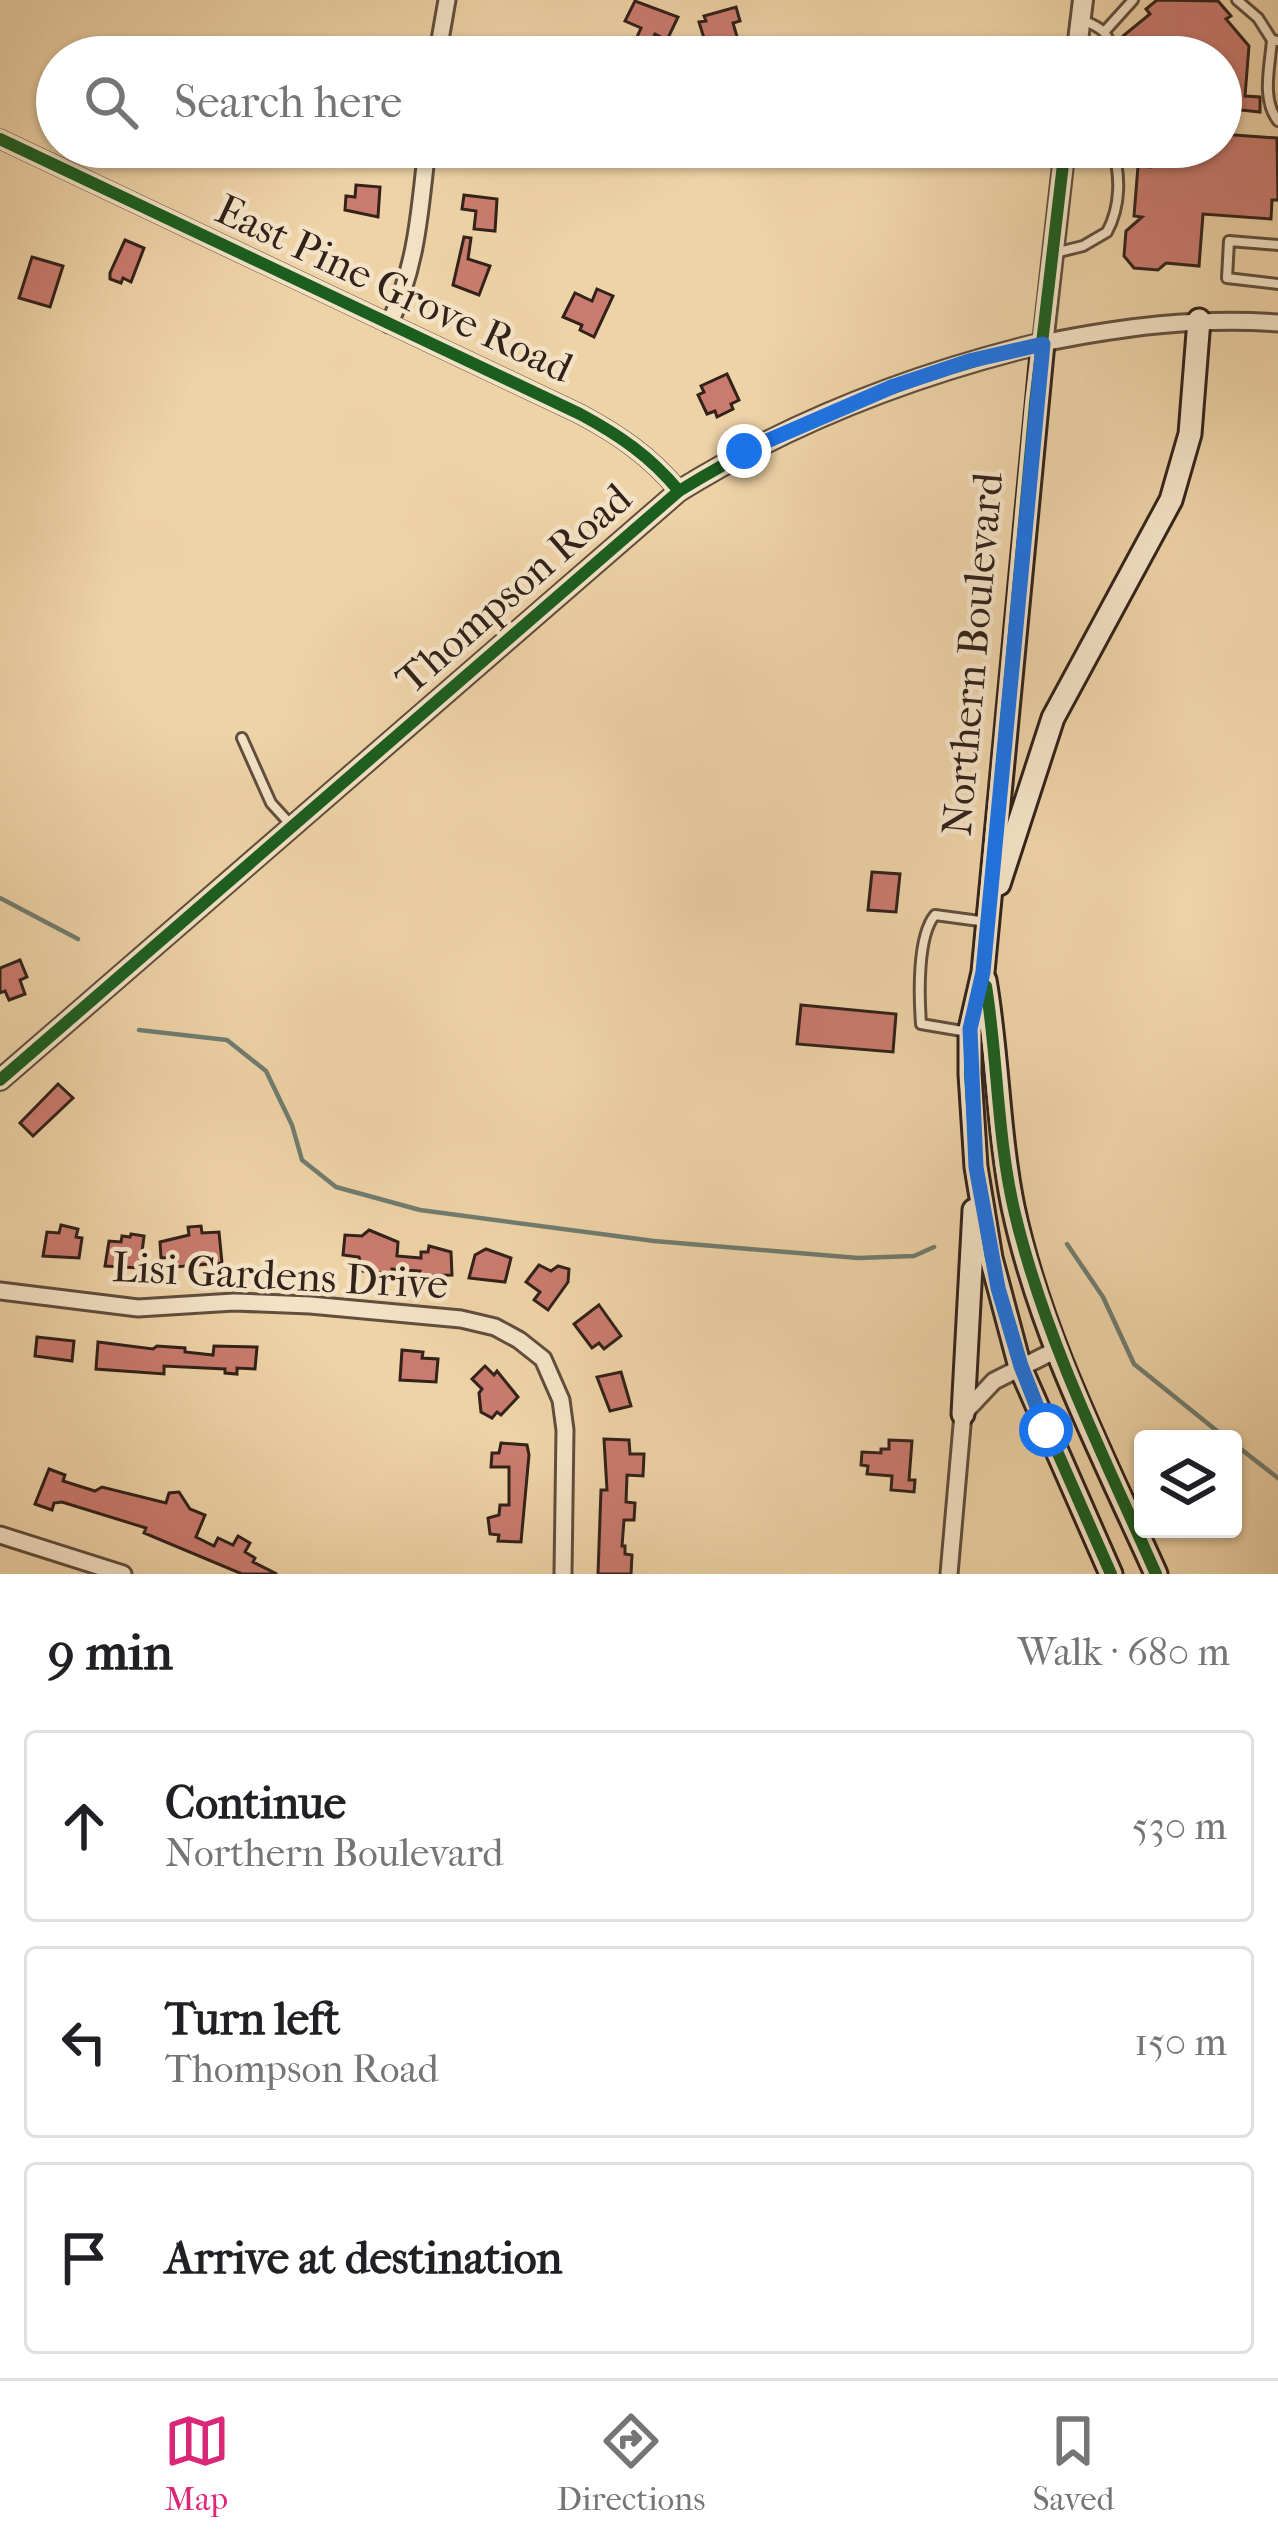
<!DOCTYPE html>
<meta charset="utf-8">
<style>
:root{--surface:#fff;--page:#f6f6f6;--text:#202124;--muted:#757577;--line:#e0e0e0;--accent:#db2777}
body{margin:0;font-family:"IM FELL French Canon",serif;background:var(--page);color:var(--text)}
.controls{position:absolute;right:36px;bottom:36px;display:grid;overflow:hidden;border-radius:12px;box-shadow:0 3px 9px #0004}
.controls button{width:108px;height:108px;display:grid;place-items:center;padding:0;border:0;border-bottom:3px solid var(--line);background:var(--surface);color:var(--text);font:60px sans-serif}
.stop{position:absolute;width:36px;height:36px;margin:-27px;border:9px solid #1a73e8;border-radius:50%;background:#fff}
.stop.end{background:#1a73e8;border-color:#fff;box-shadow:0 3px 12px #0008}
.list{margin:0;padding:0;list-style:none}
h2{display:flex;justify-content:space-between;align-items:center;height:156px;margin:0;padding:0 48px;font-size:51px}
h2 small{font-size:39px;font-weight:400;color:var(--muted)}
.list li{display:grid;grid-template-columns:78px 1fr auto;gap:36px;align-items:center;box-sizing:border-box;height:192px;margin:0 24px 24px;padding:0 24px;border:3px solid var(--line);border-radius:12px}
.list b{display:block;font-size:45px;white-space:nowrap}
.list p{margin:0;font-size:39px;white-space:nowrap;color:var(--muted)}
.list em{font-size:39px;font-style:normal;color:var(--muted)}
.icon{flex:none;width:66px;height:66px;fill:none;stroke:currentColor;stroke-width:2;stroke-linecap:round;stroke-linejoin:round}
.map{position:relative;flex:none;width:1278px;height:1574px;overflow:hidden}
.search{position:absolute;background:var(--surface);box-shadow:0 3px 9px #0004;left:36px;right:36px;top:36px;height:132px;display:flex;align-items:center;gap:30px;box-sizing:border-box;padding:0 42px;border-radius:66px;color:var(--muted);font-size:45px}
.sheet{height:804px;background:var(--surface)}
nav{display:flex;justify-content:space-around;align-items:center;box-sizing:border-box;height:168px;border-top:3px solid var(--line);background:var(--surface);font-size:33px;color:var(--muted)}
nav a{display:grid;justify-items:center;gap:6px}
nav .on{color:var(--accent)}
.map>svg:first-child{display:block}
</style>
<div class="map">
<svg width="1278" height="1574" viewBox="0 0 1278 1574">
<rect width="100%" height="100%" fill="#eed3a7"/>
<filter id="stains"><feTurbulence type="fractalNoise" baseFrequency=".00167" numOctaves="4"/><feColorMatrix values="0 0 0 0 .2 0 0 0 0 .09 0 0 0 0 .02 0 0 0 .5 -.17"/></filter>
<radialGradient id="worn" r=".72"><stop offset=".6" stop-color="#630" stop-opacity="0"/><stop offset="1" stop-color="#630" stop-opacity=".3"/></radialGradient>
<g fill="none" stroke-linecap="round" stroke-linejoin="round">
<g stroke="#707c6f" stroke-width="4.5">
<polyline points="0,898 78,939"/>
<polyline points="139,1030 227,1040 266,1071 292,1125 302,1160 336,1187 420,1210 654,1241 858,1258 914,1256 934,1247"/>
<polyline points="1067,1244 1103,1297 1134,1364 1227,1439"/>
<polyline points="1233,1443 1278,1478"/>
</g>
</g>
<g fill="#ca7b6f" stroke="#32221a" stroke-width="3">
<polygon points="1157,0 1218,1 1231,16 1226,19 1249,46 1245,96 1260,97 1260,112 1241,110 1221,125 1221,57 1122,57 1123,36 1150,14 1146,9"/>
<polygon points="635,1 678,17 667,40 655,34 651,43 637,37 641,28 625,21"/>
<polygon points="736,7 740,21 733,23 738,40 732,42 734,47 716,52 715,46 707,48 699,22 706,21 704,16"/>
<polygon points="1221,134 1277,138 1278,200 1272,200 1271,219 1203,214 1199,266 1166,263 1158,270 1134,268 1124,256 1126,231 1142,217 1134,216 1138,166 1151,167 1152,147 1221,147"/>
<polygon points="356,185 380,187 378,217 345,210 346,196 355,197"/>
<polygon points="464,195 497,199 495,231 474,229 476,211 462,209"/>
<polygon points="464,237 471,238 468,259 490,266 479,295 453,285"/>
<polygon points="125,240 144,248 131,282 123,278 121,283 110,279 110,273"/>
<polygon points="32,257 63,266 50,307 19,298"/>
<polygon points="597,289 613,296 594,337 580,330 582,325 563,317 575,293 592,301"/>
<polygon points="727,374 739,400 731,404 733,409 717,417 715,411 707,414 698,395 704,392 701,386"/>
<polygon points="872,872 900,874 896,912 868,910"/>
<polygon points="20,960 27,977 20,980 25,994 9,1000 5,991 0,993 0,968"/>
<polygon points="801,1005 896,1014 893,1052 797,1044"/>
<polygon points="58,1084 73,1098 33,1136 20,1123"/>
<polygon points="61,1225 78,1229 76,1237 82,1238 79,1258 43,1256 47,1232 59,1233"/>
<polygon points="201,1226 202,1233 219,1232 222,1263 175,1267 174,1257 161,1258 160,1242 189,1235 188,1227"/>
<polygon points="369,1230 398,1242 397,1256 421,1258 421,1252 428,1252 429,1246 451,1252 452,1275 419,1276 420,1271 392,1269 392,1274 363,1271 359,1257 343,1255 345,1235 362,1236"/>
<polygon points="131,1234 144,1236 140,1268 105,1266 109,1241 121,1242 122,1236 130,1237"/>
<polygon points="486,1249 511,1258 505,1282 469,1278 475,1255"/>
<polygon points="539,1265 551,1271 558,1266 569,1269 568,1282 548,1310 534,1300 540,1292 526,1282"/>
<polygon points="599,1305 621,1336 604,1349 599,1343 592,1348 574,1324"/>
<polygon points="37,1337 74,1341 72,1361 35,1356"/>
<polygon points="98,1342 153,1349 157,1346 185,1348 185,1352 213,1355 214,1346 257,1347 255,1369 237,1368 237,1374 225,1373 225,1369 164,1366 164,1374 96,1369"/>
<polygon points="402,1350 423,1352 422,1358 438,1359 436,1382 400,1380"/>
<polygon points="485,1366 494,1375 497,1371 518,1397 501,1415 497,1412 492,1418 481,1412 479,1393 482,1389 472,1379"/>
<polygon points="621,1372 631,1406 610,1411 597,1377"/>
<polygon points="604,1439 629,1440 630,1454 644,1454 643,1476 627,1475 626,1502 635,1503 634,1520 624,1520 622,1546 625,1546 625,1554 632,1555 631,1574 598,1574 601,1490 607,1490"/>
<polygon points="889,1440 912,1441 909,1480 915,1480 914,1492 891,1490 892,1476 867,1474 868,1466 861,1465 862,1452 881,1453 881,1449 889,1449"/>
<polygon points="501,1443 527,1445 529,1455 521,1542 498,1541 499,1535 490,1534 488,1518 499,1515 500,1505 509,1505 509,1467 491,1467 492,1453 499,1453"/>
<polygon points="49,1469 65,1475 63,1481 95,1491 102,1487 166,1503 169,1493 179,1492 190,1509 205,1515 196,1537 214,1546 218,1538 233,1545 238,1536 250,1543 245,1552 255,1558 253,1562 277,1574 242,1574 144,1533 146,1528 62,1502 54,1503 52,1510 35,1504"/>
</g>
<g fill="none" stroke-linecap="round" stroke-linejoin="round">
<defs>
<g id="service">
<polyline points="1237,0 1258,18 1272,40"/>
<path d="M1082 20C1103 28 1112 34 1110 57"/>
<polyline points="1105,31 1133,0"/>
<path d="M1278 41 1272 40C1270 67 1261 99 1278 121"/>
<polyline points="1278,245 1229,241 1227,278 1278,284"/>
<path d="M1055 253 1083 246 1107 232C1121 206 1121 175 1112 147"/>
<polyline points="242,738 271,803 291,825"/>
<path d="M968 1032 921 1024C919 996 917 936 935 915L987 922"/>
</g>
<g id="minor">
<polyline points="437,57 447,0"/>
<path d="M0 139 580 414C619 435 650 456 679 491"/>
<path d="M389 324C417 267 420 209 427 147"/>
<path d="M1043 343C1121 327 1198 317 1278 323"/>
<polyline points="0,1291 138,1308 234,1302 310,1305 461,1319 495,1327 519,1340 543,1359 561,1400 565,1430 563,1574"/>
<polyline points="0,1535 123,1574"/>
<polyline points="949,1574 963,1414 994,1381 1058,1349"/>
</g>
<g id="tertiary">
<polyline points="1076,57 1083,0"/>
<path d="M0 1080 679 491C792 421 914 374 1043 343L1065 147"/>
</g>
<g id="secondary">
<polyline points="1043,343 983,972 970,1029 970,1074 976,1167 991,1258 1020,1367 1111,1574"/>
<polyline points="999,884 1053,718 1171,500 1190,434 1199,320"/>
<path d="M985 980C998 1056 998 1132 1013 1207 1040 1335 1103 1456 1156 1574"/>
<polyline points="963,1414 974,1210"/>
</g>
</defs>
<use href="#service" stroke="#614e3d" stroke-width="14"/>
<use href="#minor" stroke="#614e3d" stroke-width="21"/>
<use href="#tertiary" stroke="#614e3d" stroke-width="24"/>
<use href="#secondary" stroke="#32221a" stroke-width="27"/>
<use href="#service" stroke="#f4e2c6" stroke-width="8"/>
<use href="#minor" stroke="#f4e2c6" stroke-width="15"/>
<use href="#tertiary" stroke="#f4e2c6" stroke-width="18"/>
<use href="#secondary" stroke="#f4e2c6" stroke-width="21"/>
<defs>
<g id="cycleway">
<path d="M0 139 580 414C619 435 650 456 679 491"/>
<polyline points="1065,147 1035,403 983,972 970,1029 970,1074 976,1167 991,1258 1020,1367 1111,1574"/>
<path d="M986 986C998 1061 997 1139 1015 1214 1045 1339 1104 1457 1156 1574"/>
<path d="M0 1080 679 491C792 421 914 374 1043 343"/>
</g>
</defs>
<use href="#cycleway" stroke="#f4e2c6" stroke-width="20"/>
<use href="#cycleway" stroke="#1b5e20" stroke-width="12"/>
</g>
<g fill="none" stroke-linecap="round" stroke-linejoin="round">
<polyline stroke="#1a73e8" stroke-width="15" points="744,451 894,386 969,361 1043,344 983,972 970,1029 976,1167 998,1288 1021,1366 1046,1430"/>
</g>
<g text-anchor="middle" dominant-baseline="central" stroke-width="9" stroke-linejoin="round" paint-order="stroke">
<g font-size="42" fill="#32221a" stroke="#f4e2c6">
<text transform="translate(394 289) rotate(25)">East Pine Grove Road</text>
<text transform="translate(514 589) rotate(-41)">Thompson Road</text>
<text transform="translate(973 654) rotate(-85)">Northern Boulevard</text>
<text transform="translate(280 1276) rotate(3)">Lisi Gardens Drive</text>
</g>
</g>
<rect width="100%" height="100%" filter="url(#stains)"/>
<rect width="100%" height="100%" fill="url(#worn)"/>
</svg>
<div class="controls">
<button><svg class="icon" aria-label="layers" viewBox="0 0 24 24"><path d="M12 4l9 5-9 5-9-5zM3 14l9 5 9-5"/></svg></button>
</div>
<div class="stop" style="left:1046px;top:1430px"></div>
<div class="stop end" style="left:744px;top:451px"></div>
<div class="search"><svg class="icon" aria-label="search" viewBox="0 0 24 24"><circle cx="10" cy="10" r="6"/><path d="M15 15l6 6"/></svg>Search here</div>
</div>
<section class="sheet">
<h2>9 min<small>Walk · 680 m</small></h2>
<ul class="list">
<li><svg class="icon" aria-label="ahead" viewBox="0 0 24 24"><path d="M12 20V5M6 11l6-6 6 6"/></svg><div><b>Continue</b><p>Northern Boulevard</p></div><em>530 m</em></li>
<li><svg class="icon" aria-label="left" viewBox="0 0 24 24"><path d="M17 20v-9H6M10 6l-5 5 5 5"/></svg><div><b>Turn left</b><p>Thompson Road</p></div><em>150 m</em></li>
<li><svg class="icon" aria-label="arrive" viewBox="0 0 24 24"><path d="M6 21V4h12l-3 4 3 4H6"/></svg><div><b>Arrive at destination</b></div></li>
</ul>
</section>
<nav>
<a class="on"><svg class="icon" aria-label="map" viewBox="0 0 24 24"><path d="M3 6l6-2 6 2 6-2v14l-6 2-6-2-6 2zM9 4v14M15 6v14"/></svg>Map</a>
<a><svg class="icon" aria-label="directions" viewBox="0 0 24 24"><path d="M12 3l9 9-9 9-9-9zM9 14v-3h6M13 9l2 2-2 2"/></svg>Directions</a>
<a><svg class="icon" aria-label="saved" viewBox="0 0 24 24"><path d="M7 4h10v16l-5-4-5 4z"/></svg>Saved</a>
</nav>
